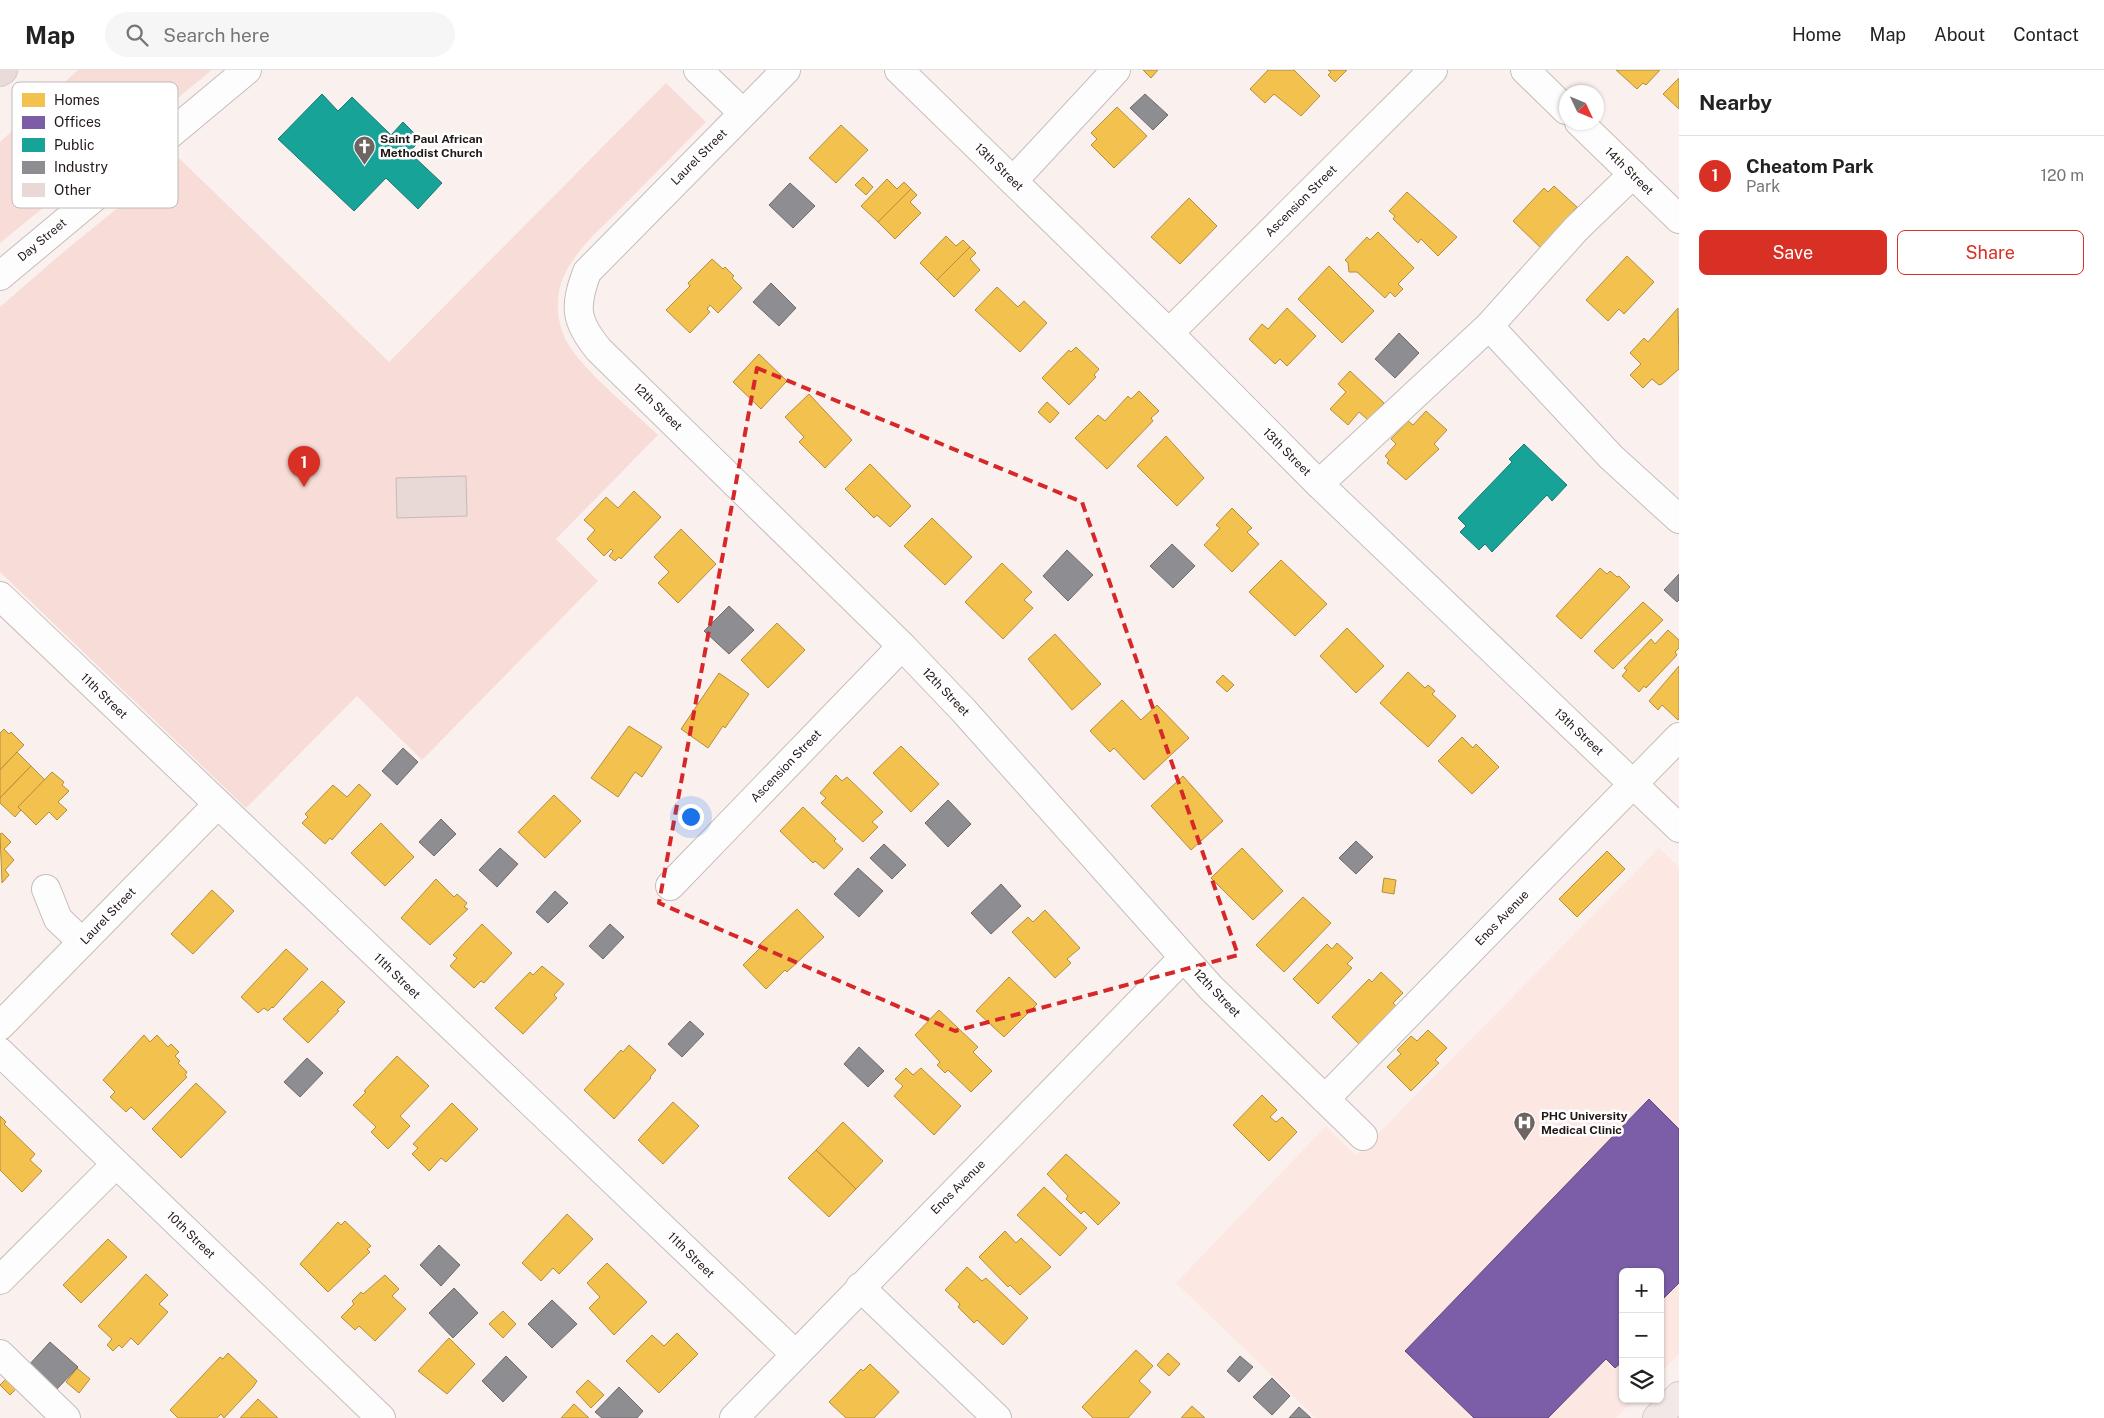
<!DOCTYPE html>
<meta charset="utf-8">
<style>
:root{--surface:#fff;--page:#f6f6f6;--text:#222;--muted:#767676;--line:#e0e0e0;--accent:#d93025}
body{margin:0;font-family:"Public Sans",sans-serif;background:var(--page);color:var(--text)}
.controls{position:absolute;right:15px;bottom:15px;display:grid;overflow:hidden;border-radius:8px;box-shadow:0 1px 4px #0004}
.controls button{width:45px;height:45px;display:grid;place-items:center;padding:0;border:0;border-bottom:1px solid var(--line);background:var(--surface);color:var(--text);font:25px sans-serif}
.compass{position:absolute;left:1559px;top:15px;width:45px;height:45px;border-radius:50%;background:var(--surface);box-shadow:0 1px 4px #0004;rotate:134deg}
.you{position:absolute;left:690px;top:746px;width:18px;height:18px;margin:-12px;border:4px solid #fff;border-radius:50%;background:#1a73e8;box-shadow:0 0 0 8px #1a73e833}
.badge{display:grid;place-items:center;width:32px;height:32px;border-radius:50%;background:var(--accent);color:#fff;font-size:16px;font-weight:700}
.pin{position:absolute;translate:-50% -41px;filter:drop-shadow(0 1px 2px #0008)}
.pin::after{content:'';position:absolute;top:26px;width:18px;height:15px;background:inherit;clip-path:polygon(0 0,100% 0,50% 100%)}
.list{margin:0;padding:0;list-style:none}
h2{display:flex;justify-content:space-between;align-items:center;height:65px;margin:0;padding:0 20px;font-size:21px}
h2 small{font-size:16px;font-weight:400;color:var(--muted)}
.list li{display:grid;grid-template-columns:32px 1fr auto;gap:15px;align-items:center;box-sizing:border-box;height:80px;padding:0 20px;border-top:1px solid var(--line)}
.list b{display:block;font-size:19px;white-space:nowrap}
.list p{margin:0;font-size:16px;white-space:nowrap;color:var(--muted)}
.list em{font-size:16px;font-style:normal;color:var(--muted)}
.actions{display:flex;gap:10px;padding:15px 20px}
.actions a{flex:1;padding:11px 0;border:1px solid var(--accent);border-radius:8px;text-align:center;font-size:18px;color:var(--accent)}
.actions .main{background:var(--accent);color:#fff}
.icon{flex:none;width:28px;height:28px;fill:none;stroke:currentColor;stroke-width:2;stroke-linecap:round;stroke-linejoin:round}
.map{position:relative;flex:none;width:1679px;height:1348px;overflow:hidden}
header{display:flex;align-items:center;gap:30px;box-sizing:border-box;height:70px;padding:0 25px;background:var(--surface);border-bottom:1px solid var(--line)}
header strong{font-size:24px}
nav{display:flex;gap:28px;margin-inline-start:auto;font-size:18px}
.search{width:350px;height:45px;background:var(--page);display:flex;align-items:center;gap:12px;box-sizing:border-box;padding:0 18px;border-radius:28px;color:var(--muted);font-size:19px}
main{display:flex}
aside{flex:1;background:var(--surface)}
.map>svg:first-child{display:block}
</style>
<header>
<strong>Map</strong>
<div class="search"><svg class="icon" aria-label="search" viewBox="0 0 24 24"><circle cx="10" cy="10" r="6"/><path d="M15 15l6 6"/></svg>Search here</div>
<nav><a>Home</a><a>Map</a><a>About</a><a>Contact</a></nav>
</header>
<main>
<div class="map">
<svg width="1679" height="1348" viewBox="0 0 1679 1348">
<rect width="100%" height="100%" fill="#faf1ef"/>
<polygon fill="#fce7e3" points="1659,778 1679,797 1679,1284 1660,1303 1660,1202 1623,1202 1623,1329 1635,1329 1616,1348 1316,1348 1176,1213 1326,1056 1356,1086"/>
<g fill="#f7dcd7">
<polygon points="78,0 212,0 0,173 0,72"/>
<path d="M666 13 706 52C677 81 649 110 621 138 600 159 575 180 563 208 554 229 557 258 570 277 590 307 631 339 658 365L556 469 598 511 422 690 357 626 246 738 0 502V237L61 184 179 88 389 292Z"/>
</g>
<g fill="#f2c14e" stroke="#b48e3d">
<polygon points="1143,0 1158,0 1151,8"/>
<polygon points="1268,0 1294,0 1320,26 1301,46 1274,24 1265,33 1250,19"/>
<polygon points="1328,0 1347,0 1335,12 1328,5 1331,2"/>
<polygon points="1616,0 1660,0 1646,15 1643,13 1637,19"/>
<polygon points="1679,8 1679,39 1663,24"/>
<polygon points="1117,37 1147,66 1114,98 1091,75 1097,69 1091,63"/>
<polygon points="841,55 868,80 836,113 809,88"/>
<polygon points="863,107 873,117 866,125 855,115"/>
<polygon points="887,109 897,119 904,112 911,119 878,152 861,136"/>
<polygon points="1554,116 1577,137 1571,144 1574,147 1543,180 1513,151 1544,118 1548,122"/>
<polygon points="911,119 917,125 910,132 921,143 895,169 878,152"/>
<polygon points="1407,122 1457,167 1438,186 1421,169 1418,173 1393,149 1395,146 1389,141"/>
<polygon points="1189,128 1217,156 1180,194 1151,167"/>
<polygon points="1378,162 1414,198 1398,214 1403,219 1395,227 1390,222 1385,228 1357,202 1349,202 1348,193 1345,190 1367,167 1370,170"/>
<polygon points="946,166 956,176 963,170 970,177 937,210 920,193"/>
<polygon points="970,177 976,183 970,189 980,200 954,227 937,210"/>
<polygon points="1627,186 1654,212 1624,244 1619,239 1608,251 1586,230"/>
<polygon points="712,189 723,199 725,197 734,206 732,208 742,218 718,243 710,235 707,239 710,242 690,263 666,240 690,216 688,213"/>
<polygon points="1329,196 1374,241 1342,273 1298,229"/>
<polygon points="997,217 1018,237 1024,231 1047,253 1020,282 975,240"/>
<polygon points="1287,238 1316,266 1287,296 1280,289 1275,294 1249,269 1262,254 1268,259"/>
<polygon points="1678,238 1679,299 1662,314 1659,315 1652,309 1643,318 1630,305 1641,294 1630,283 1644,268 1648,272"/>
<polygon points="1076,277 1099,299 1094,305 1096,307 1069,335 1042,308 1069,280 1071,282"/>
<polygon points="759,284 787,311 761,339 733,312"/>
<polygon points="1350,301 1384,333 1368,350 1359,342 1348,355 1330,339 1346,322 1338,314"/>
<polygon points="1139,321 1159,341 1151,348 1153,351 1107,399 1075,368 1098,345 1105,351 1128,326 1131,329"/>
<polygon points="809,324 852,370 825,398 799,372 804,367 785,347"/>
<polygon points="1047,332 1059,343 1050,353 1038,342"/>
<polygon points="1426,341 1447,360 1434,374 1439,379 1406,410 1387,393 1389,390 1385,386 1396,374 1391,369 1408,351 1413,355"/>
<polygon points="1166,366 1204,408 1177,436 1137,396"/>
<polygon points="870,394 911,436 890,457 877,445 874,448 845,419"/>
<polygon points="634,421 661,447 621,489 619,487 615,491 609,486 613,481 611,479 604,486 587,469 595,460 584,450 606,427 618,438"/>
<polygon points="1232,438 1252,458 1247,462 1259,474 1232,502 1204,475 1220,458 1216,455"/>
<polygon points="932,448 972,487 945,515 904,476"/>
<polygon points="681,459 716,494 678,533 658,513 669,502 654,487"/>
<polygon points="1281,490 1327,534 1295,566 1249,522"/>
<polygon points="1002,493 1032,522 1024,530 1033,538 1003,569 965,532"/>
<polygon points="1600,498 1607,504 1610,501 1617,507 1619,506 1630,517 1581,569 1556,546"/>
<polygon points="1643,532 1663,550 1613,599 1594,581"/>
<polygon points="777,553 805,580 768,618 741,590"/>
<polygon points="1347,558 1384,596 1356,623 1320,586"/>
<polygon points="1668,560 1679,570 1679,578 1675,582 1677,585 1646,618 1644,616 1639,622 1622,606 1627,600 1624,598 1651,569 1655,574"/>
<polygon points="1055,564 1101,614 1072,640 1028,589"/>
<polygon points="1679,596 1679,648 1678,650 1662,635 1658,640 1649,631"/>
<polygon points="1408,602 1425,618 1428,615 1435,621 1432,624 1456,646 1428,677 1380,633"/>
<polygon points="719,603 749,624 725,658 723,656 708,678 681,659"/>
<polygon points="1223,605 1234,615 1227,622 1216,612"/>
<polygon points="1122,630 1141,650 1157,635 1189,668 1144,710 1114,678 1110,682 1090,661"/>
<polygon points="629,656 662,677 642,707 635,702 618,727 591,708"/>
<polygon points="4,659 9,664 11,662 24,675 0,700 0,663"/>
<polygon points="1462,667 1473,678 1476,674 1499,697 1472,724 1438,691"/>
<polygon points="901,676 939,714 911,742 873,703"/>
<polygon points="17,682 31,696 0,728 0,700"/>
<polygon points="31,696 45,710 18,737 21,740 15,747 0,733 0,728"/>
<polygon points="52,702 64,712 62,715 69,721 58,732 67,740 57,750 49,742 36,755 18,737"/>
<polygon points="836,705 842,711 847,707 883,742 872,752 878,757 863,772 821,733 826,728 820,723"/>
<polygon points="1183,706 1223,751 1191,780 1151,736"/>
<polygon points="359,714 371,725 332,770 330,768 325,774 302,753 308,747 305,744 333,715 347,727"/>
<polygon points="554,725 581,751 545,788 518,762"/>
<polygon points="803,737 836,769 834,771 843,779 824,799 815,791 813,793 780,761"/>
<polygon points="381,753 414,787 385,816 351,783"/>
<polygon points="2,763 11,772 4,779 14,790 5,800 9,805 2,813 0,764"/>
<polygon points="1242,778 1283,821 1253,850 1211,808"/>
<polygon points="1607,781 1625,799 1577,847 1559,829"/>
<polygon points="1384,808 1396,810 1394,824 1382,822"/>
<polygon points="436,809 454,827 457,824 467,833 464,837 468,839 430,875 401,848"/>
<polygon points="212,820 234,841 193,884 171,864"/>
<polygon points="1303,827 1331,853 1284,902 1256,875"/>
<polygon points="797,839 824,867 787,902 785,900 766,919 743,895 762,876 760,874"/>
<polygon points="1045,840 1080,878 1067,889 1071,893 1055,908 1012,862 1028,847 1033,852"/>
<polygon points="482,854 512,883 484,913 481,911 474,918 450,896 457,888 453,885"/>
<polygon points="1337,873 1353,888 1347,894 1352,898 1318,934 1293,909 1327,874 1332,879"/>
<polygon points="286,879 308,899 273,938 272,937 268,941 264,938 258,943 241,927"/>
<polygon points="542,896 564,914 554,925 557,928 523,964 495,938 530,902 533,905"/>
<polygon points="1381,902 1403,923 1393,933 1396,936 1359,974 1332,947 1369,909 1372,912"/>
<polygon points="1009,907 1037,934 1004,967 976,941"/>
<polygon points="322,911 345,932 337,940 339,941 308,973 283,949"/>
<polygon points="939,940 978,977 973,982 992,1001 971,1022 948,1000 945,1003 937,995 940,992 915,965"/>
<polygon points="1428,960 1447,978 1435,990 1439,993 1411,1021 1387,997 1401,984 1397,980 1411,966 1417,971"/>
<polygon points="144,965 150,972 157,965 168,977 171,974 179,982 175,986 180,991 178,993 187,1002 185,1005 187,1007 144,1050 131,1037 126,1042 110,1027 115,1022 103,1010"/>
<polygon points="629,975 656,1000 650,1007 651,1008 614,1049 584,1020 621,980 623,982"/>
<polygon points="397,986 429,1016 400,1046 410,1056 388,1079 371,1062 376,1057 353,1035 366,1022 364,1021"/>
<polygon points="906,998 913,1005 921,998 961,1036 934,1065 894,1026 903,1016 895,1009"/>
<polygon points="196,1013 226,1042 181,1088 152,1059"/>
<polygon points="1262,1025 1277,1040 1270,1047 1276,1052 1282,1047 1297,1062 1269,1091 1233,1055"/>
<polygon points="673,1032 699,1056 663,1094 638,1070"/>
<polygon points="452,1033 478,1059 446,1092 441,1088 429,1101 412,1084 418,1078 413,1074"/>
<polygon points="0,1046 6,1052 4,1054 35,1084 30,1090 42,1101 22,1122 0,1100"/>
<polygon points="843,1052 883,1091 856,1119 816,1080"/>
<polygon points="816,1080 856,1119 829,1147 788,1108"/>
<polygon points="1066,1084 1120,1133 1098,1155 1084,1141 1081,1144 1066,1129 1068,1126 1047,1104"/>
<polygon points="1044,1117 1087,1158 1060,1186 1017,1145"/>
<polygon points="567,1144 593,1169 559,1204 553,1198 541,1211 522,1193"/>
<polygon points="345,1151 371,1176 367,1179 370,1182 328,1222 300,1194 338,1152 341,1155"/>
<polygon points="1005,1161 1016,1173 1021,1168 1051,1197 1020,1225 1010,1215 1008,1217 979,1187"/>
<polygon points="108,1169 127,1187 81,1233 63,1215"/>
<polygon points="607,1193 647,1232 614,1265 589,1238 600,1227 587,1213"/>
<polygon points="967,1197 982,1211 986,1208 1028,1248 1003,1275 977,1250 974,1253 958,1237 960,1234 945,1220"/>
<polygon points="146,1204 168,1225 159,1234 168,1242 138,1275 131,1268 122,1278 119,1275 113,1281 107,1275 112,1269 98,1256"/>
<polygon points="385,1205 399,1219 392,1226 406,1239 375,1271 359,1256 355,1260 341,1247 354,1234 352,1231 361,1222 363,1224"/>
<polygon points="503,1241 516,1254 503,1268 489,1254"/>
<polygon points="677,1263 698,1284 659,1323 626,1291 652,1265 664,1276"/>
<polygon points="449,1268 475,1294 447,1324 418,1301"/>
<polygon points="1136,1280 1153,1296 1139,1311 1151,1322 1128,1348 1093,1348 1082,1337"/>
<polygon points="228,1283 257,1311 253,1317 224,1348 221,1344 217,1348 178,1348 170,1340 220,1287 223,1289"/>
<polygon points="1168,1283 1180,1294 1169,1306 1157,1295"/>
<polygon points="870,1294 899,1322 874,1348 846,1348 829,1332 861,1299 863,1301"/>
<polygon points="77,1298 90,1309 79,1323 66,1312"/>
<polygon points="8,1307 18,1317 10,1325 0,1315"/>
<polygon points="588,1310 604,1325 591,1338 576,1322"/>
<polygon points="258,1329 278,1348 240,1348"/>
<polygon points="574,1334 589,1348 561,1348"/>
<polygon points="1192,1336 1205,1348 1181,1348"/>
</g>
<polygon fill="#7b5ea7" stroke="#60497c" points="1649,1029 1679,1059 1679,1213 1660,1232 1660,1202 1623,1202 1623,1291 1615,1298 1606,1289 1548,1348 1474,1348 1405,1281"/>
<g fill="#17a398" stroke="#1a7971">
<polygon points="322,24 338,41 352,27 391,65 403,52 421,70 409,82 442,113 418,139 386,108 354,141 278,69"/>
<polygon points="1524,374 1567,415 1552,431 1547,425 1492,482 1485,474 1479,480 1460,462 1466,456 1458,448 1512,392 1509,389"/>
</g>
<g fill="#8d8d92" stroke="#6d6a6d">
<polygon points="1145,24 1168,45 1153,60 1130,38"/>
<polygon points="790,113 815,136 793,158 769,135"/>
<polygon points="771,213 796,238 779,256 753,232"/>
<polygon points="1399,263 1419,283 1395,308 1375,289"/>
<polygon points="1172,474 1195,496 1173,518 1150,496"/>
<polygon points="1067,480 1093,505 1068,531 1043,506"/>
<polygon points="1679,504 1679,530 1677,532 1664,520"/>
<polygon points="729,536 754,560 729,584 704,561"/>
<polygon points="403,678 418,692 397,715 382,701"/>
<polygon points="948,730 971,754 948,777 925,753"/>
<polygon points="441,749 456,764 434,786 419,772"/>
<polygon points="1356,771 1373,787 1356,804 1339,788"/>
<polygon points="884,774 906,795 892,809 870,788"/>
<polygon points="500,778 518,794 497,817 479,800"/>
<polygon points="858,798 883,821 859,847 834,824"/>
<polygon points="1001,814 1021,836 991,864 971,843"/>
<polygon points="555,821 568,833 548,853 536,842"/>
<polygon points="610,854 624,867 603,889 589,876"/>
<polygon points="690,951 704,964 682,987 668,974"/>
<polygon points="859,977 884,1001 868,1017 844,994"/>
<polygon points="307,988 323,1003 300,1027 284,1012"/>
<polygon points="439,1175 460,1195 441,1216 420,1195"/>
<polygon points="454,1218 478,1243 453,1268 429,1243"/>
<polygon points="552,1230 577,1254 552,1278 528,1254"/>
<polygon points="50,1272 78,1297 55,1321 28,1296"/>
<polygon points="506,1286 527,1307 503,1332 482,1311"/>
<polygon points="1240,1286 1253,1297 1239,1312 1227,1301"/>
<polygon points="1272,1308 1290,1326 1272,1345 1253,1327"/>
<polygon points="619,1317 643,1341 637,1348 602,1348 595,1342"/>
<polygon points="1299,1337 1311,1348 1289,1348"/>
</g>
<polygon fill="#e9d9d6" stroke="#c3bab9" points="466,406 467,446 397,448 396,408"/>
<g fill="none" stroke-linecap="round" stroke-linejoin="round">
<defs>
<g id="minor">
<polyline points="698,0 743,43"/>
<path d="M786 0 587 202C574 237 575 251 599 280L902 576 964 641 1211 918 1363 1066"/>
<polyline points="899,0 1169,263 1319,414 1679,758"/>
<polyline points="1525,0 1566,40"/>
<polyline points="1579,52 1679,149"/>
<polyline points="1013,111 1116,0"/>
<polyline points="0,206 247,0"/>
<polyline points="1489,256 1611,387 1679,449"/>
<polyline points="1169,263 1433,0"/>
<polyline points="1319,414 1489,256 1576,159 1633,104"/>
<polyline points="0,526 795,1284"/>
<polyline points="670,816 902,576"/>
<polyline points="46,819 58,849 82,872"/>
<polyline points="0,956 217,735"/>
<polyline points="0,982 381,1348"/>
<polyline points="1325,1029 1679,667"/>
<polyline points="0,1210 116,1094"/>
<polyline points="860,1217 997,1348"/>
<polyline points="0,1284 66,1348"/>
<polyline points="734,1348 1183,888"/>
</g>
<polyline id="major" points="1657,1348 1679,1326"/>
<polyline id="highway" points="0,2 3,0"/>
</defs>
<use href="#minor" stroke="#c5bdbb" stroke-width="30"/>
<use href="#major" stroke="#d1cccb" stroke-width="30"/>
<use href="#highway" stroke="#d1cccb" stroke-width="30"/>
<use href="#minor" stroke="#fefdfd" stroke-width="28"/>
<use href="#major" stroke="#f2e8e6" stroke-width="28"/>
<use href="#highway" stroke="#e9dbd8" stroke-width="28"/>
</g>
<path fill="none" stroke="#d62828" stroke-width="4" stroke-dasharray="10 6" stroke-linejoin="round" d="M757 298 1082 432 1238 885 955 961 659 833Z"/>
<defs>
<symbol id="church-pin" viewBox="-11 -11 22 30"><path d="M0 17L-7.5 6A9.5 9.5 0 1 1 7.5 6Z" fill="#6e6462" stroke="#fff"/><path d="M-1.2-6h2.4v3.5h3.3v2.4h-3.3V6h-2.4V-.1h-3.3v-2.4h3.3Z" fill="#fff"/></symbol>
<symbol id="hospital-pin" viewBox="-11 -11 22 30"><path d="M0 17L-7.5 6A9.5 9.5 0 1 1 7.5 6Z" fill="#6e6462" stroke="#fff"/><path d="M-5-5h3v3.5h4V-5h3V5h-3V1.5h-4V5h-3Z" fill="#fff"/></symbol>
</defs>
<g fill-rule="evenodd">
<use href="#church-pin" x="352" y="64" width="25" height="34"/>
<use href="#hospital-pin" x="1512" y="1040" width="25" height="34"/>
</g>
<g text-anchor="middle" dominant-baseline="central" stroke-width="5" stroke-linejoin="round" paint-order="stroke">
<g font-size="12" font-weight="bold" fill="#221816" stroke="#fff" text-anchor="start">
<text x="380" y="69">Saint Paul African<tspan x="380" dy="14">Methodist Church</tspan></text>
<text x="1541" y="1046">PHC University<tspan x="1541" dy="14">Medical Clinic</tspan></text>
</g>
<g font-size="12" fill="#221816" stroke="#fff">
<text transform="translate(699 87) rotate(-45)">Laurel Street</text>
<text transform="translate(999 97) rotate(44)">13th Street</text>
<text transform="translate(1629 101) rotate(44)">14th Street</text>
<text transform="translate(1301 131) rotate(-45)">Ascension Street</text>
<text transform="translate(42 170) rotate(-40)">Day Street</text>
<text transform="translate(658 337) rotate(44)">12th Street</text>
<text transform="translate(1287 382) rotate(45)">13th Street</text>
<text transform="translate(946 622) rotate(46)">12th Street</text>
<text transform="translate(104 626) rotate(44)">11th Street</text>
<text transform="translate(1579 662) rotate(43)">13th Street</text>
<text transform="translate(786 696) rotate(-46)">Ascension Street</text>
<text transform="translate(108 846) rotate(-46)">Laurel Street</text>
<text transform="translate(1502 848) rotate(-46)">Enos Avenue</text>
<text transform="translate(397 906) rotate(44)">11th Street</text>
<text transform="translate(1217 923) rotate(46)">12th Street</text>
<text transform="translate(958 1117) rotate(-45)">Enos Avenue</text>
<text transform="translate(191 1165) rotate(44)">10th Street</text>
<text transform="translate(691 1185) rotate(44)">11th Street</text>
</g>
</g>
<rect x="12" y="12" width="166" height="126" rx="8" fill="#fff" stroke="#bdbab9" stroke-width="1"/>
<rect x="22" y="23" width="23" height="14" fill="#f2c14e"/>
<rect x="22" y="46" width="23" height="13" fill="#7b5ea7"/>
<rect x="22" y="68" width="23" height="14" fill="#17a398"/>
<rect x="22" y="91" width="23" height="13" fill="#8d8d92"/>
<rect x="22" y="113" width="23" height="14" fill="#e9d9d6"/>
<g font-size="14" fill="#221816">
<text x="54" y="35">Homes</text>
<text x="54" y="57">Offices</text>
<text x="54" y="80">Public</text>
<text x="54" y="102">Industry</text>
<text x="54" y="125">Other</text>
</g>
</svg>
<div class="controls">
<button>+</button>
<button>−</button>
<button><svg class="icon" aria-label="layers" viewBox="0 0 24 24"><path d="M12 4l9 5-9 5-9-5zM3 14l9 5 9-5"/></svg></button>
</div>
<svg class="compass" viewBox="-18 -18 36 36"><path d="M0-13l5 13h-10z" fill="#e53935"/><path d="M0 13l5-13h-10z" fill="#767676"/></svg>
<div class="you"></div>
<div class="pin badge" style="left:304px;top:417px">1</div>
</div>
<aside>
<h2>Nearby<small></small></h2>
<ul class="list">
<li><span class="badge">1</span><div><b>Cheatom Park</b><p>Park</p></div><em>120 m</em></li>
</ul>
<div class="actions"><a class="main">Save</a><a>Share</a></div>
</aside>
</main>
